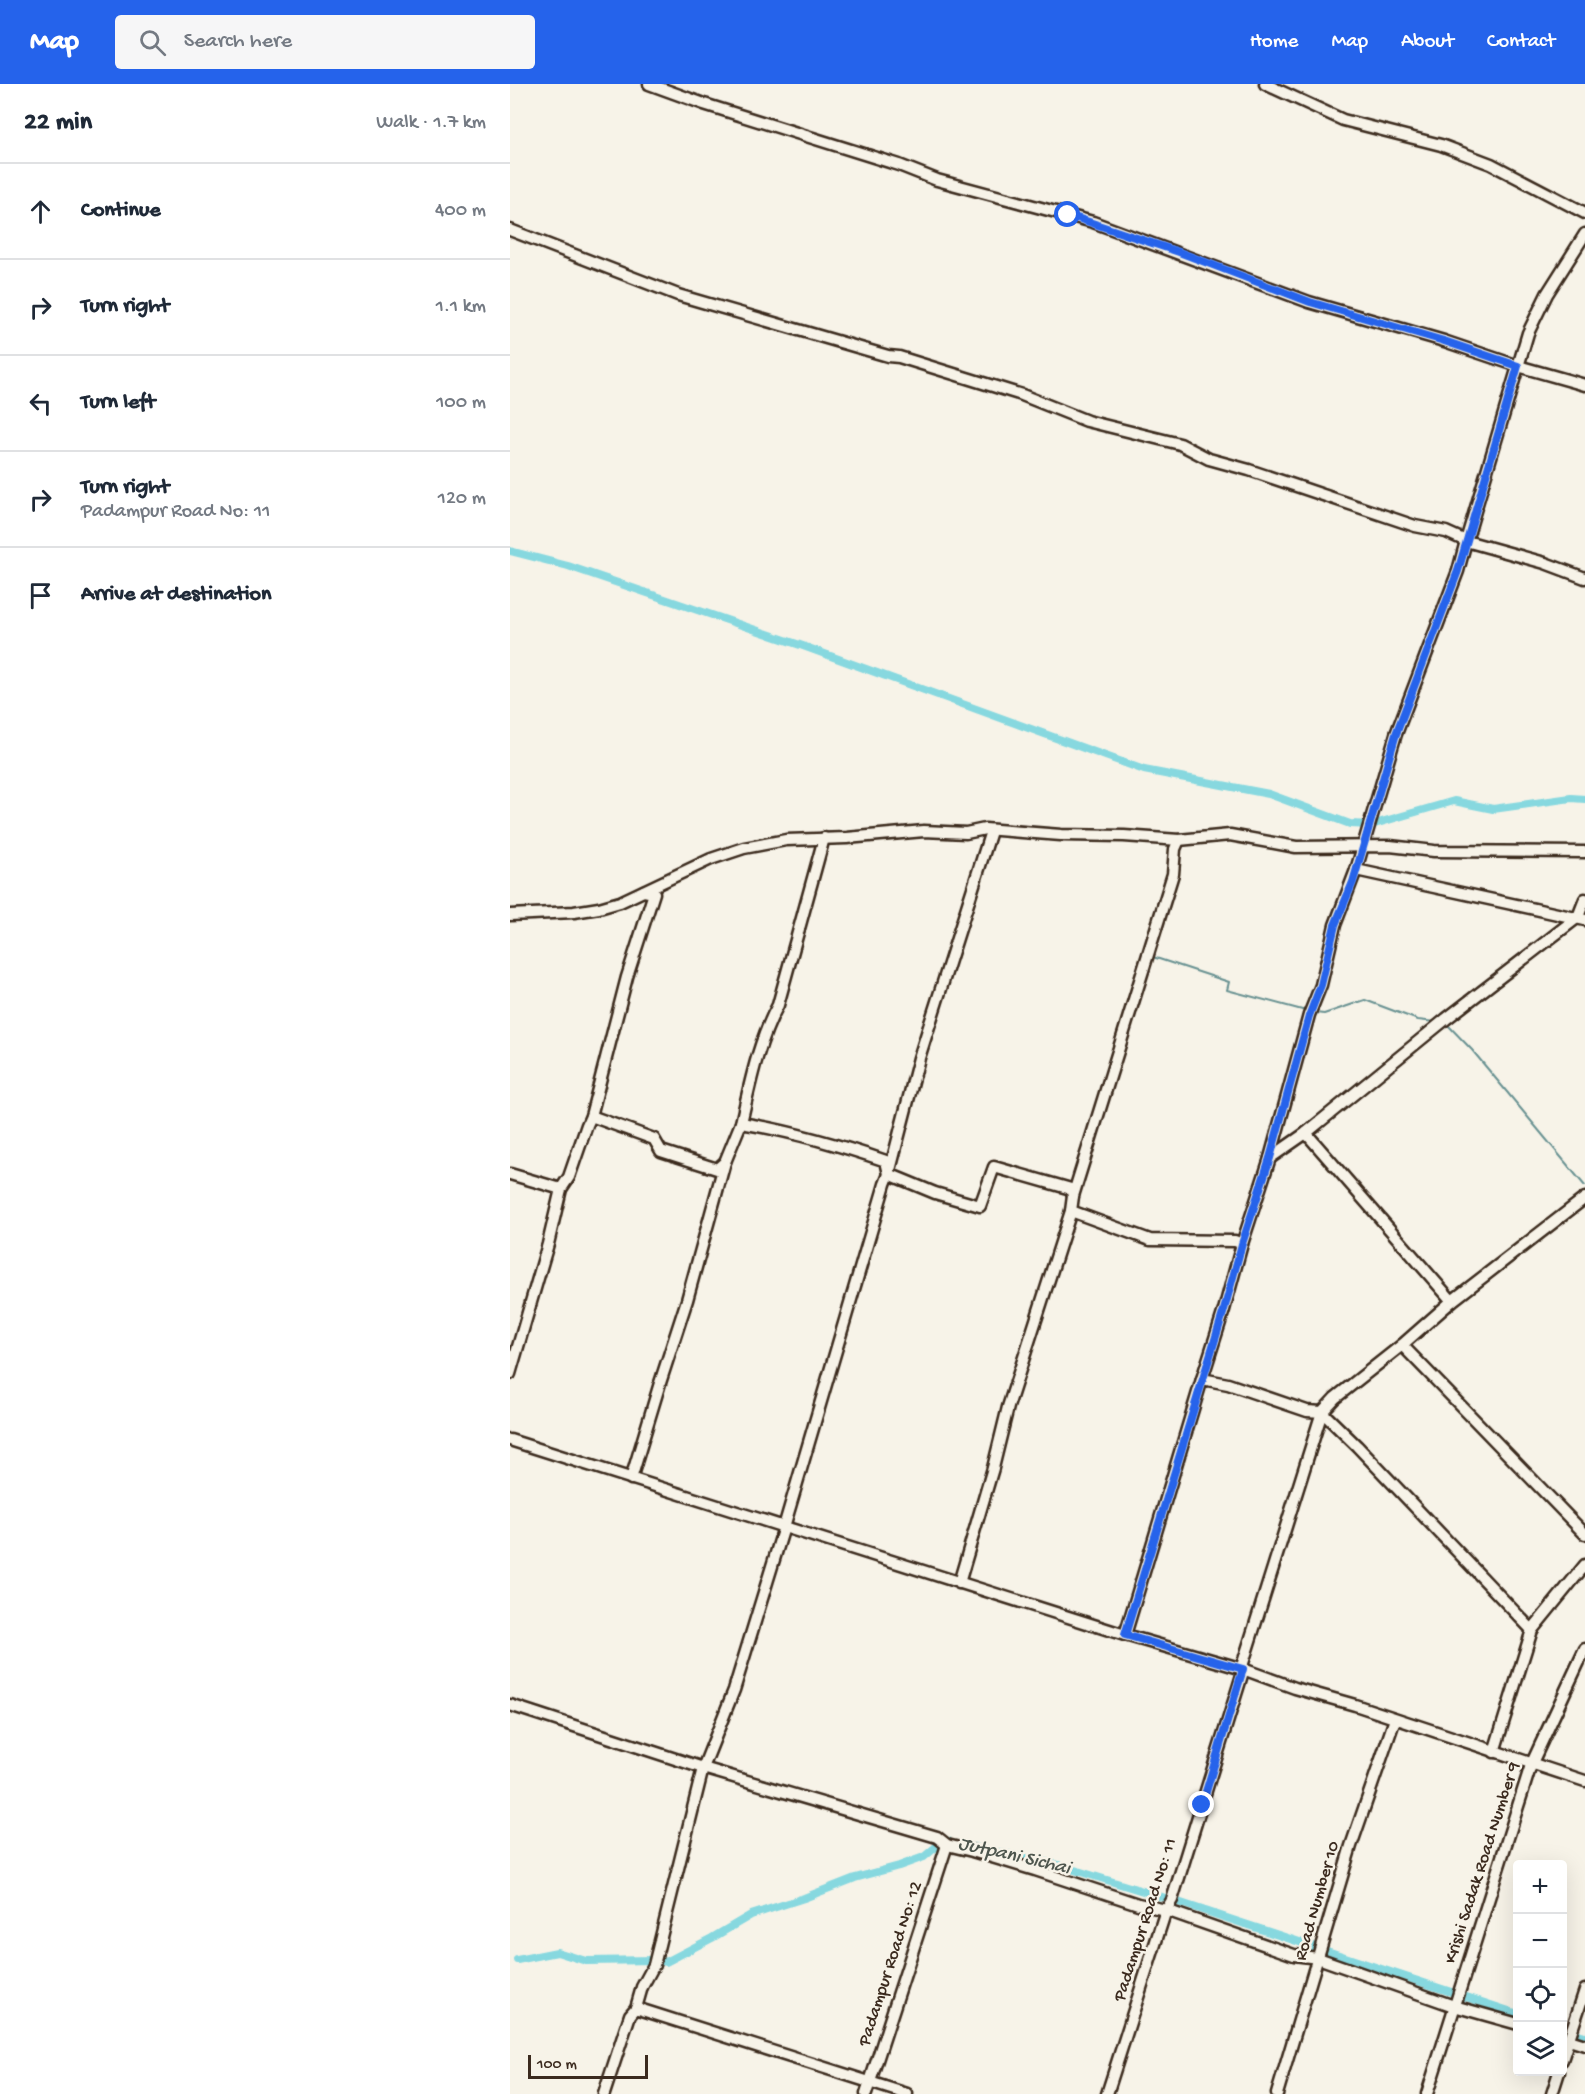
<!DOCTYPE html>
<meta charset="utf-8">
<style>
:root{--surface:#fff;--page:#f6f6f7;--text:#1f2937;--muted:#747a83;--line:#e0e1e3;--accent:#2563eb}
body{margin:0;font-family:"Gochi Hand",sans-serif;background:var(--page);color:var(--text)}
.controls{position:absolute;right:18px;bottom:18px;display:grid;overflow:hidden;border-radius:6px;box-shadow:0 6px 24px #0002}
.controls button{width:54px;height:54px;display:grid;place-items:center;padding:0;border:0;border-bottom:2px solid var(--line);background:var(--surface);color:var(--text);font:30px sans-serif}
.scale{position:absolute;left:18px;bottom:15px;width:120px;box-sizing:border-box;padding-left:6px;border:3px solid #3b2a1e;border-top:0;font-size:16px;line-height:21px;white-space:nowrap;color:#3b2a1e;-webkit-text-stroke:4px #f7f3e8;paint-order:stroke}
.stop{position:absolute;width:18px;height:18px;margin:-14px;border:4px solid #2563eb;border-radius:50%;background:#fff}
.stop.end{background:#2563eb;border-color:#fff;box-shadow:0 2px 6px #0008}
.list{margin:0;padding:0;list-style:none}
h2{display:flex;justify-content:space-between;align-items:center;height:78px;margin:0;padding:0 24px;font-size:26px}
h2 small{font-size:20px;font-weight:400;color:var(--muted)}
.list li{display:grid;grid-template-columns:39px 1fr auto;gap:18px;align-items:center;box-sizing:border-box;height:96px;padding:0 24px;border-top:2px solid var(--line)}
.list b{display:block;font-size:22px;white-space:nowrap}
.list p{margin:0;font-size:20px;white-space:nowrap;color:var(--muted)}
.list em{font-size:20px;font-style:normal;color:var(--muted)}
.icon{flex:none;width:33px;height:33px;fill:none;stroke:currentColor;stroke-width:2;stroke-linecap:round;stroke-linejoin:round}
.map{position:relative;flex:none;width:1075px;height:2010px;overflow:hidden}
header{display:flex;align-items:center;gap:36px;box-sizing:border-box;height:84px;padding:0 30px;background:var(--accent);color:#fff}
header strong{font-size:28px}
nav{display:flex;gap:33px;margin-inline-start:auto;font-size:21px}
.search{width:420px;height:54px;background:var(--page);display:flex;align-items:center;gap:15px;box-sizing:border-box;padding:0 21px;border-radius:6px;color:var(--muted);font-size:22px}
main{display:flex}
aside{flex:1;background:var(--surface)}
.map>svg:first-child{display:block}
</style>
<header>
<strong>Map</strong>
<div class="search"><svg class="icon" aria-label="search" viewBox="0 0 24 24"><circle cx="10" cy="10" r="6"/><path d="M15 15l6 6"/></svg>Search here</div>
<nav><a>Home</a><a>Map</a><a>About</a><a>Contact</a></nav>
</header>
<main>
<aside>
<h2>22 min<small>Walk · 1.7 km</small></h2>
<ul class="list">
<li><svg class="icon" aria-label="ahead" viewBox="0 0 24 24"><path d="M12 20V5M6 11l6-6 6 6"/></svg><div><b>Continue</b></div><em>400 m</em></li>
<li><svg class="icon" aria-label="right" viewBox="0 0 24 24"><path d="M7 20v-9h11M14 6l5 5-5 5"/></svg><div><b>Turn right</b></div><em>1.1 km</em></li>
<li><svg class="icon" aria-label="left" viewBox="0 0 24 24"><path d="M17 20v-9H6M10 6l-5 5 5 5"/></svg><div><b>Turn left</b></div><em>100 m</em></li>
<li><svg class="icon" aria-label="right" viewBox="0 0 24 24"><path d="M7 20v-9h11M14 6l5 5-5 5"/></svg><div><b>Turn right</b><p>Padampur Road No: 11</p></div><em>120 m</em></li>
<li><svg class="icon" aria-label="arrive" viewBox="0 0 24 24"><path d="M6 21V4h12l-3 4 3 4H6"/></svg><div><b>Arrive at destination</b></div></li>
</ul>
</aside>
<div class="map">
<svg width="1075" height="2010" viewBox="0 0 1075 2010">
<rect width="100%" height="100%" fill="#f7f3e8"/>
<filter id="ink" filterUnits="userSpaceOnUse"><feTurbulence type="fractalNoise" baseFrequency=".0167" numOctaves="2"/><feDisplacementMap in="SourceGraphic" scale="12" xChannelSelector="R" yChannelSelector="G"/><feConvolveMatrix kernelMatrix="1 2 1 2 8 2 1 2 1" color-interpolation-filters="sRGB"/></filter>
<g filter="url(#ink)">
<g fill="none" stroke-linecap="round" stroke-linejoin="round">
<g stroke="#699292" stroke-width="2">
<polyline points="643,873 719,898 717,906 796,927"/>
<polyline points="805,929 814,930 855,916 908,936 925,938"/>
<polyline points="936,939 962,966 1075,1102"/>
</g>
<g stroke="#87d8df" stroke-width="8">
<polyline points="0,467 58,482 293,562 634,686 759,710 840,740 861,741 944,717 983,725 1061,714 1075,715"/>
<polyline points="463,1763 545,1780 662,1816 1008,1930"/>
<polyline points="7,1876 47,1868 76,1877 146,1876 156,1878 202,1854 241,1831 294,1814 345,1794 389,1782 414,1773 434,1756 438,1757"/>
<polyline points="1052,1945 1075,1952"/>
</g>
<defs>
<g id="minor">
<polyline points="139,0 194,20 389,81 427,96 583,138 799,218 934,257 1008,282 1075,301"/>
<polyline points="755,0 833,36 931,61 981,80 1075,129"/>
<polyline points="0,146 168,211 378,272 389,273 512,311 577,337 670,360 699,375 739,386 905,442 936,448 956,457 948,487 886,650 846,786 1075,836"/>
<polyline points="1075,150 1037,210 1018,249 956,457 1035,479 1075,494"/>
<polyline points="669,756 665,765 663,790 563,1112 561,1127 640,1156 725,1157 732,1160 714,1226 692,1295 718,1300 797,1327 812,1328 847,1362 1022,1546"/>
<polyline points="0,831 64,828 89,824 110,818 201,775 234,764 276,756 337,754 414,747 456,749 475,745 551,751 614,752 669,756 720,751 786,763 880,762 924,767 1075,768"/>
<polyline points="81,1032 144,1055 151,1067 207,1085 215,1078"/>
<path d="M231 1039C240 1000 248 958 268 921L314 754"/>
<polyline points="796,1049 942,1217"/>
<polyline points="760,1074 796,1049 936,935 1068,833 1075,815"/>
<polyline points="0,1090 51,1105"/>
<polyline points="732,1160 760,1074 799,931 811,901 825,841 846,786"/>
<polyline points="892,1261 1075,1450"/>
<polyline points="0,1290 38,1160 51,1105 59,1093 77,1041 81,1032 117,893 144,809 134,807"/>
<polyline points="0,1356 615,1551 733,1585 785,1604 845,1621 1075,1697"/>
<path d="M121 1395 150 1299 177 1216 215 1078 231 1039C280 1047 329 1061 376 1077L379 1090 425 1109 470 1122 484 1083 561 1105 563 1112"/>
<polyline points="449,1499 483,1384 498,1323 561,1127"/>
<polyline points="615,1551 692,1295"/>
<polyline points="0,1621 193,1684 427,1753 437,1761 462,1767 525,1786 628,1820 656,1826 784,1871 808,1874 944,1922 1008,1940"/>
<polyline points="984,1668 1022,1546 1075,1481"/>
<polyline points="126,1924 132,1903 144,1881 193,1684 224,1606 274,1443 375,1100 379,1090 409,974 481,747"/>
<polyline points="1053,1954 1075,1961"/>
<polyline points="1052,1976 1075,1906"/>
<polyline points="94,2010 120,1931 126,1924 397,2010"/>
<polyline points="356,2010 437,1761"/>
<polyline points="597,2010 656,1826 662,1816 732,1591 733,1579 812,1328 825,1314 892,1261 942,1217 1075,1114"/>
<polyline points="767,2010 841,1762 885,1635"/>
<polyline points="917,2010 1021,1681 1075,1565"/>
<polyline points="1042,2010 1049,1988"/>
</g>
</defs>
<use href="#minor" stroke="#3b2a1e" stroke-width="15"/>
<use href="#minor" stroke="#f7f3e8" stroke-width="10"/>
</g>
</g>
<g fill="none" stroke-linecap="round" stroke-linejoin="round" filter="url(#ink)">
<polyline stroke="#2563eb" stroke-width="8" points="558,131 669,168 800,218 934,257 1008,282 948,487 886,650 843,798 825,841 811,901 799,932 760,1074 732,1160 714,1226 615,1551 733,1585 692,1721"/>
</g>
<g text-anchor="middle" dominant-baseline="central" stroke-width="5" stroke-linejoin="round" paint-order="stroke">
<g font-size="18" fill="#3b2a1e" stroke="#f7f3e8">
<text transform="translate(973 1779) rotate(-72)">Krishi Sadak Road Number 9</text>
<text transform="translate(808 1817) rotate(-74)">Road Number 10</text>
<text transform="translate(636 1836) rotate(-72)">Padampur Road No: 11</text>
<text transform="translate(381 1880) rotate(-72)">Padampur Road No: 12</text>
</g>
<g font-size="20" font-style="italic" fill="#4e564e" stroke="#f7f3e8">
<text transform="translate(504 1773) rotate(13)">Jutpani Sichai</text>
</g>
</g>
</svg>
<div class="controls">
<button>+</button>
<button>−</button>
<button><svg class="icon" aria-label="locate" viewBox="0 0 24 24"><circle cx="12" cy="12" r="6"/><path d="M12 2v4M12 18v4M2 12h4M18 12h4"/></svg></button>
<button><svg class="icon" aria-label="layers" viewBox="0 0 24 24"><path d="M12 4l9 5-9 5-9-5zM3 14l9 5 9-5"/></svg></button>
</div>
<div class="scale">100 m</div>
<div class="stop" style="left:558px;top:131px"></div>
<div class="stop end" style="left:692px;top:1721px"></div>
</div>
</main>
